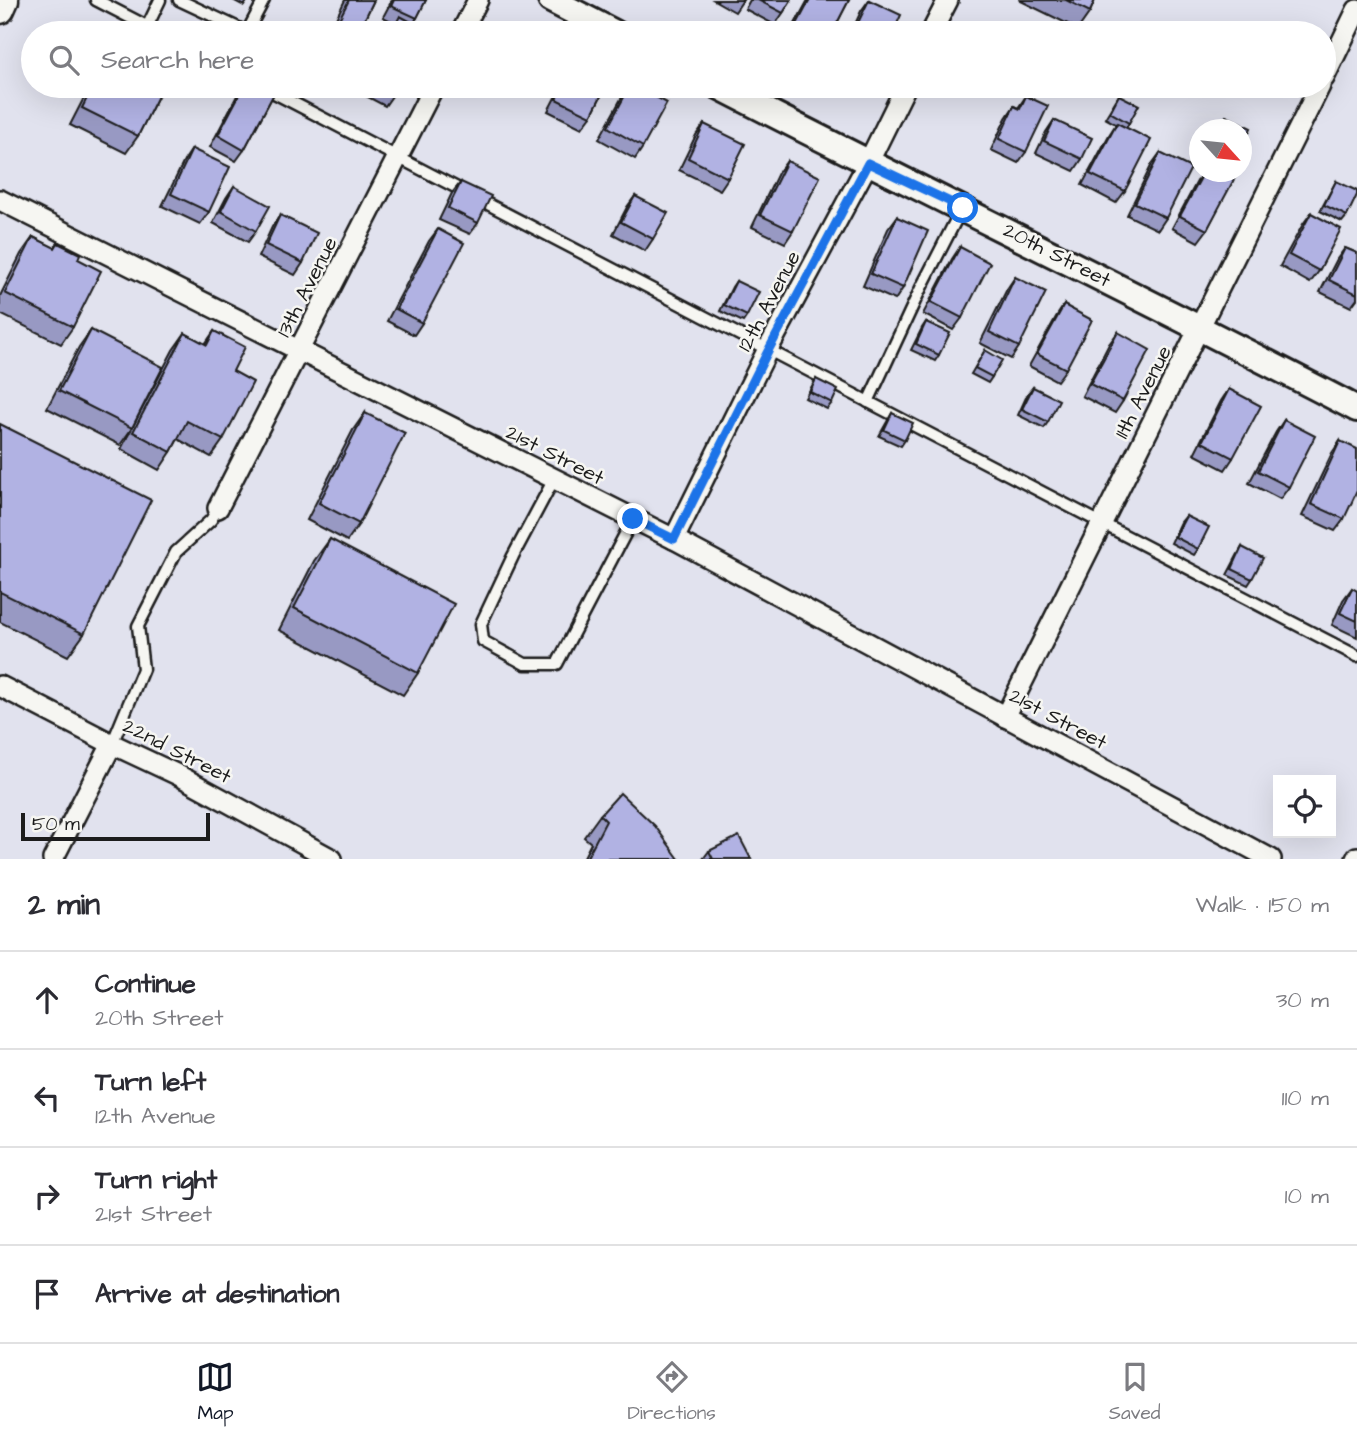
<!DOCTYPE html>
<meta charset="utf-8">
<style>
:root{--surface:#fff;--page:#f7f7f7;--text:#2b2b33;--muted:#7c7c81;--line:#e1e1e2;--accent:#111827}
body{margin:0;font-family:"Architects Daughter",sans-serif;background:var(--page);color:var(--text)}
.controls{position:absolute;right:21px;bottom:21px;display:grid;overflow:hidden;border-radius:0px;box-shadow:0 7px 28px #0002}
.controls button{width:63px;height:63px;display:grid;place-items:center;padding:0;border:0;border-bottom:2px solid var(--line);background:var(--surface);color:var(--text);font:35px sans-serif}
.compass{position:absolute;left:1189px;top:119px;width:63px;height:63px;border-radius:50%;background:var(--surface);box-shadow:0 7px 28px #0002;rotate:117deg}
.scale{position:absolute;left:21px;bottom:18px;width:189px;box-sizing:border-box;padding-left:7px;border:4px solid #1c1c1c;border-top:0;font-size:19px;line-height:24px;white-space:nowrap;color:#1c1c1c;-webkit-text-stroke:5px #f6f6f2;paint-order:stroke}
.stop{position:absolute;width:21px;height:21px;margin:-16px;border:5px solid #1a73e8;border-radius:50%;background:#fff}
.stop.end{background:#1a73e8;border-color:#fff;box-shadow:0 2px 7px #0008}
.list{margin:0;padding:0;list-style:none}
h2{display:flex;justify-content:space-between;align-items:center;height:91px;margin:0;padding:0 28px;font-size:30px}
h2 small{font-size:23px;font-weight:400;color:var(--muted)}
.list li{display:grid;grid-template-columns:46px 1fr auto;gap:21px;align-items:center;box-sizing:border-box;height:98px;padding:0 28px;border-top:2px solid var(--line)}
.list b{display:block;font-size:26px;white-space:nowrap}
.list p{margin:0;font-size:23px;white-space:nowrap;color:var(--muted)}
.list em{font-size:23px;font-style:normal;color:var(--muted)}
.icon{flex:none;width:38px;height:38px;fill:none;stroke:currentColor;stroke-width:2;stroke-linecap:round;stroke-linejoin:round}
.map{position:relative;flex:none;width:1357px;height:859px;overflow:hidden}
.search{position:absolute;background:var(--surface);box-shadow:0 7px 28px #0002;left:21px;right:21px;top:21px;height:77px;display:flex;align-items:center;gap:18px;box-sizing:border-box;padding:0 24px;border-radius:38px;color:var(--muted);font-size:26px}
.sheet{height:483px;background:var(--surface)}
nav{display:flex;justify-content:space-around;align-items:center;box-sizing:border-box;height:98px;border-top:2px solid var(--line);background:var(--surface);font-size:19px;color:var(--muted)}
nav a{display:grid;justify-items:center;gap:4px}
nav .on{color:var(--accent)}
.map>svg:first-child{display:block}
</style>
<div class="map">
<svg width="1357" height="859" viewBox="0 0 1357 859">
<rect width="100%" height="100%" fill="#e1e2ee"/>
<filter id="ink" filterUnits="userSpaceOnUse"><feTurbulence type="fractalNoise" baseFrequency=".0143" numOctaves="2"/><feDisplacementMap in="SourceGraphic" scale="14" xChannelSelector="R" yChannelSelector="G"/><feConvolveMatrix kernelMatrix="1 2 1 2 8 2 1 2 1" color-interpolation-filters="sRGB"/></filter>
<g filter="url(#ink)">
<g fill="none" stroke-linecap="round" stroke-linejoin="round">
<defs>
<g id="service">
<polyline points="96,0 160,33"/>
<polyline points="179,0 247,32 264,0"/>
<polyline points="147,27 160,0"/>
<polyline points="261,86 1357,656"/>
<polyline points="868,402 921,288 962,208"/>
<polyline points="554,479 513,556 481,624 483,641 525,664 557,664 633,519"/>
<polyline points="112,744 143,669 138,626 176,552 211,520 218,508"/>
</g>
<g id="minor">
<polyline points="461,33 478,0"/>
<polyline points="931,33 948,0"/>
<polyline points="1324,78 1357,10"/>
<polyline points="0,200 674,539 1271,859"/>
<polyline points="218,508 434,86"/>
<polyline points="674,539 767,351 868,163 906,86"/>
<polyline points="0,686 112,744 178,775 332,859"/>
<polyline points="1005,717 1320,86"/>
<polyline points="53,859 112,744"/>
<polyline points="1356,859 1357,857"/>
</g>
<g id="tertiary">
<polyline points="551,0 615,33"/>
<path d="M718 86C930 195 1145 298 1357 409"/>
</g>
<polyline id="secondary" points="0,9 4,0"/>
</defs>
<use href="#service" stroke="#1c1c1c" stroke-width="15"/>
<use href="#minor" stroke="#1c1c1c" stroke-width="24"/>
<use href="#tertiary" stroke="#1c1c1c" stroke-width="30"/>
<use href="#secondary" stroke="#1c1c1c" stroke-width="33"/>
<use href="#service" stroke="#f6f6f2" stroke-width="10"/>
<use href="#minor" stroke="#f6f6f2" stroke-width="19"/>
<use href="#tertiary" stroke="#f6f6f2" stroke-width="24"/>
<use href="#secondary" stroke="#f6f6f2" stroke-width="28"/>
</g>
<g fill="#9899c3" stroke="#1c1c1c" stroke-width="2">
<polygon points="233,0 248,0 244,6"/>
<polygon points="345,0 374,0 358,33 329,33"/>
<polygon points="392,0 426,0 414,23 427,33 388,33 395,23 383,17"/>
<polygon points="714,0 743,0 735,12"/>
<polygon points="750,0 791,0 783,13 775,25 745,9"/>
<polygon points="808,0 849,0 832,33 790,33"/>
<polygon points="869,0 893,33 851,33 861,11"/>
<polygon points="1019,0 1095,0 1090,12 1078,29"/>
<polygon points="90,86 163,86 138,136 126,153 70,125"/>
<polygon points="242,86 278,86 244,150 236,161 210,147"/>
<polygon points="347,86 399,86 385,106"/>
<polygon points="561,86 606,86 591,116 582,128 548,111"/>
<polygon points="630,86 643,147 635,159 599,139 623,95"/>
<polygon points="1020,86 1037,86 1032,93"/>
<polygon points="1119,95 1129,123 1126,128 1125,191 1116,203 1082,185 1109,135 1116,124 1105,118"/>
<polygon points="1026,96 1026,152 1018,163 991,150 1006,118 1014,106 1018,108"/>
<polygon points="1054,120 1082,159 1074,171 1036,153 1046,132"/>
<polygon points="704,124 728,178 720,190 679,170 696,135"/>
<polygon points="192,149 209,212 200,224 162,206 184,161"/>
<polygon points="1160,153 1166,218 1158,230 1127,215 1152,164"/>
<polygon points="787,161 793,231 785,243 752,227 778,173"/>
<polygon points="1202,172 1236,172 1207,230 1198,242 1172,228"/>
<polygon points="1336,181 1347,216 1342,222 1320,211"/>
<polygon points="461,182 478,223 470,234 439,220 452,193"/>
<polygon points="234,186 256,231 248,242 213,223 226,198"/>
<polygon points="635,196 653,239 645,251 613,234 627,207"/>
<polygon points="1311,213 1319,271 1310,283 1280,266 1303,224"/>
<polygon points="280,215 303,263 295,275 258,257 272,227"/>
<polygon points="897,217 903,288 895,300 863,286 888,229"/>
<polygon points="438,229 422,323 414,335 387,321 429,241"/>
<polygon points="33,237 54,248 58,243 78,259 73,327 61,344 0,314 0,296 21,254"/>
<polygon points="960,247 962,318 953,330 923,314 952,259"/>
<polygon points="1345,248 1357,253 1357,299 1351,307 1320,292 1337,259"/>
<polygon points="1015,277 1019,347 1011,359 980,343 1007,289"/>
<polygon points="736,281 747,316 743,322 720,311 732,287"/>
<polygon points="1064,305 1066,369 1057,381 1029,366 1056,317"/>
<polygon points="926,322 939,355 935,361 911,350 922,328"/>
<polygon points="91,330 132,428 120,445 47,408 79,347"/>
<polygon points="214,331 233,371 223,440 211,457 178,439 171,452 159,470 121,449 173,350 185,333 205,344"/>
<polygon points="1118,332 1123,401 1115,413 1082,396 1109,344"/>
<polygon points="985,350 992,377 988,383 971,374"/>
<polygon points="816,379 832,403 827,409 805,398"/>
<polygon points="1033,387 1048,422 1044,428 1018,415 1028,393"/>
<polygon points="1229,389 1233,458 1225,470 1194,454 1221,401"/>
<polygon points="365,413 359,524 347,541 307,520 353,430"/>
<polygon points="892,413 905,440 901,446 879,436"/>
<polygon points="1284,420 1289,487 1280,499 1249,483 1276,432"/>
<polygon points="0,424 84,634 68,656 0,622"/>
<polygon points="1340,441 1344,519 1335,531 1302,516 1332,453"/>
<polygon points="1186,516 1198,549 1194,555 1171,543 1181,522"/>
<polygon points="330,539 418,673 403,695 279,630 314,561"/>
<polygon points="1242,547 1252,579 1248,585 1227,575 1238,554"/>
<polygon points="1352,588 1357,591 1357,637 1332,625 1343,600"/>
<polygon points="600,815 679,859 583,859 591,843 584,837"/>
<polygon points="709,851 751,859 703,859"/>
</g>
<g fill="#b1b2e3" stroke="#1c1c1c" stroke-width="2">
<polygon points="349,0 374,0 358,33 352,33 336,25"/>
<polygon points="394,0 426,0 417,18 391,6"/>
<polygon points="758,0 791,0 783,13"/>
<polygon points="810,0 849,0 832,33 811,33 796,26"/>
<polygon points="869,0 901,15 893,33 853,33"/>
<polygon points="1066,0 1095,0 1090,12"/>
<polygon points="400,16 428,31 427,33 391,33"/>
<polygon points="362,29 369,33 360,33"/>
<polygon points="93,86 163,86 138,136 82,108"/>
<polygon points="244,86 278,86 244,150 218,135"/>
<polygon points="563,86 606,86 591,116 556,99"/>
<polygon points="630,86 636,86 667,103 643,147 608,127"/>
<polygon points="1119,95 1139,105 1129,123 1110,112"/>
<polygon points="1026,96 1048,106 1026,152 999,139 1014,106 1020,109"/>
<polygon points="1226,116 1251,128 1242,148 1242,130 1220,130"/>
<polygon points="1054,120 1092,138 1082,159 1044,141"/>
<polygon points="1117,123 1151,140 1125,191 1090,174"/>
<polygon points="704,124 745,144 728,178 688,158"/>
<polygon points="192,149 230,167 209,212 171,194"/>
<polygon points="1160,153 1191,168 1166,218 1135,203"/>
<polygon points="787,161 820,177 793,231 760,215"/>
<polygon points="1204,172 1238,172 1207,230 1180,216"/>
<polygon points="1336,181 1357,191 1357,195 1347,216 1324,205"/>
<polygon points="461,182 491,196 478,223 448,208"/>
<polygon points="234,186 270,206 256,231 221,211"/>
<polygon points="635,196 668,213 653,239 621,222"/>
<polygon points="1311,213 1341,229 1319,271 1289,255"/>
<polygon points="280,215 317,233 303,263 266,245"/>
<polygon points="897,217 928,231 903,288 871,274"/>
<polygon points="438,229 464,243 422,323 396,309"/>
<polygon points="33,237 55,248 58,243 80,254 78,259 101,271 73,327 5,293"/>
<polygon points="960,247 990,263 962,318 931,302"/>
<polygon points="1345,248 1357,253 1357,294 1329,280"/>
<polygon points="1015,277 1046,292 1019,347 989,332"/>
<polygon points="736,281 759,292 747,316 724,305"/>
<polygon points="1064,305 1092,320 1066,369 1037,354"/>
<polygon points="926,322 950,333 939,355 916,344"/>
<polygon points="91,330 163,367 132,428 59,391"/>
<polygon points="214,331 245,347 233,371 253,382 223,440 187,421 171,452 133,432 185,333 207,345"/>
<polygon points="1118,332 1150,350 1123,401 1090,384"/>
<polygon points="985,350 1002,360 992,377 975,368"/>
<polygon points="816,379 838,390 832,403 810,392"/>
<polygon points="1033,387 1059,400 1048,422 1022,409"/>
<polygon points="1229,389 1261,406 1233,458 1202,442"/>
<polygon points="365,413 405,433 359,524 319,503"/>
<polygon points="892,413 913,423 905,440 884,430"/>
<polygon points="1284,420 1315,436 1289,487 1258,471"/>
<polygon points="0,424 151,500 84,634 0,592"/>
<polygon points="1340,441 1357,449 1357,491 1344,519 1311,504"/>
<polygon points="1186,516 1209,527 1198,549 1175,537"/>
<polygon points="330,539 454,604 418,673 294,608"/>
<polygon points="1242,547 1263,558 1252,579 1232,569"/>
<polygon points="1352,588 1357,591 1357,621 1340,613"/>
<polygon points="620,793 655,826 679,859 586,859 606,821 600,815"/>
<polygon points="739,836 751,859 713,859 709,851"/>
</g>
</g>
<g fill="none" stroke-linecap="round" stroke-linejoin="round" filter="url(#ink)">
<polyline stroke="#1a73e8" stroke-width="9" points="633,519 674,539 768,351 868,163 963,208"/>
</g>
<g text-anchor="middle" dominant-baseline="central" stroke-width="5" stroke-linejoin="round" paint-order="stroke">
<g font-size="21" fill="#1c1c1c" stroke="#f6f6f2">
<text transform="translate(1057 255) rotate(27)">20th Street</text>
<text transform="translate(307 287) rotate(-63)">13th Avenue</text>
<text transform="translate(769 301) rotate(-62)">12th Avenue</text>
<text transform="translate(1143 392) rotate(-63)">11th Avenue</text>
<text transform="translate(555 455) rotate(27)">21st Street</text>
<text transform="translate(1058 719) rotate(28)">21st Street</text>
<text transform="translate(177 751) rotate(27)">22nd Street</text>
</g>
</g>
</svg>
<div class="controls">
<button><svg class="icon" aria-label="locate" viewBox="0 0 24 24"><circle cx="12" cy="12" r="6"/><path d="M12 2v4M12 18v4M2 12h4M18 12h4"/></svg></button>
</div>
<svg class="compass" viewBox="-18 -18 36 36"><path d="M0-13l5 13h-10z" fill="#e53935"/><path d="M0 13l5-13h-10z" fill="#7c7c81"/></svg>
<div class="scale">50 m</div>
<div class="stop" style="left:963px;top:208px"></div>
<div class="stop end" style="left:633px;top:519px"></div>
<div class="search"><svg class="icon" aria-label="search" viewBox="0 0 24 24"><circle cx="10" cy="10" r="6"/><path d="M15 15l6 6"/></svg>Search here</div>
</div>
<section class="sheet">
<h2>2 min<small>Walk · 150 m</small></h2>
<ul class="list">
<li><svg class="icon" aria-label="ahead" viewBox="0 0 24 24"><path d="M12 20V5M6 11l6-6 6 6"/></svg><div><b>Continue</b><p>20th Street</p></div><em>30 m</em></li>
<li><svg class="icon" aria-label="left" viewBox="0 0 24 24"><path d="M17 20v-9H6M10 6l-5 5 5 5"/></svg><div><b>Turn left</b><p>12th Avenue</p></div><em>110 m</em></li>
<li><svg class="icon" aria-label="right" viewBox="0 0 24 24"><path d="M7 20v-9h11M14 6l5 5-5 5"/></svg><div><b>Turn right</b><p>21st Street</p></div><em>10 m</em></li>
<li><svg class="icon" aria-label="arrive" viewBox="0 0 24 24"><path d="M6 21V4h12l-3 4 3 4H6"/></svg><div><b>Arrive at destination</b></div></li>
</ul>
</section>
<nav>
<a class="on"><svg class="icon" aria-label="map" viewBox="0 0 24 24"><path d="M3 6l6-2 6 2 6-2v14l-6 2-6-2-6 2zM9 4v14M15 6v14"/></svg>Map</a>
<a><svg class="icon" aria-label="directions" viewBox="0 0 24 24"><path d="M12 3l9 9-9 9-9-9zM9 14v-3h6M13 9l2 2-2 2"/></svg>Directions</a>
<a><svg class="icon" aria-label="saved" viewBox="0 0 24 24"><path d="M7 4h10v16l-5-4-5 4z"/></svg>Saved</a>
</nav>
